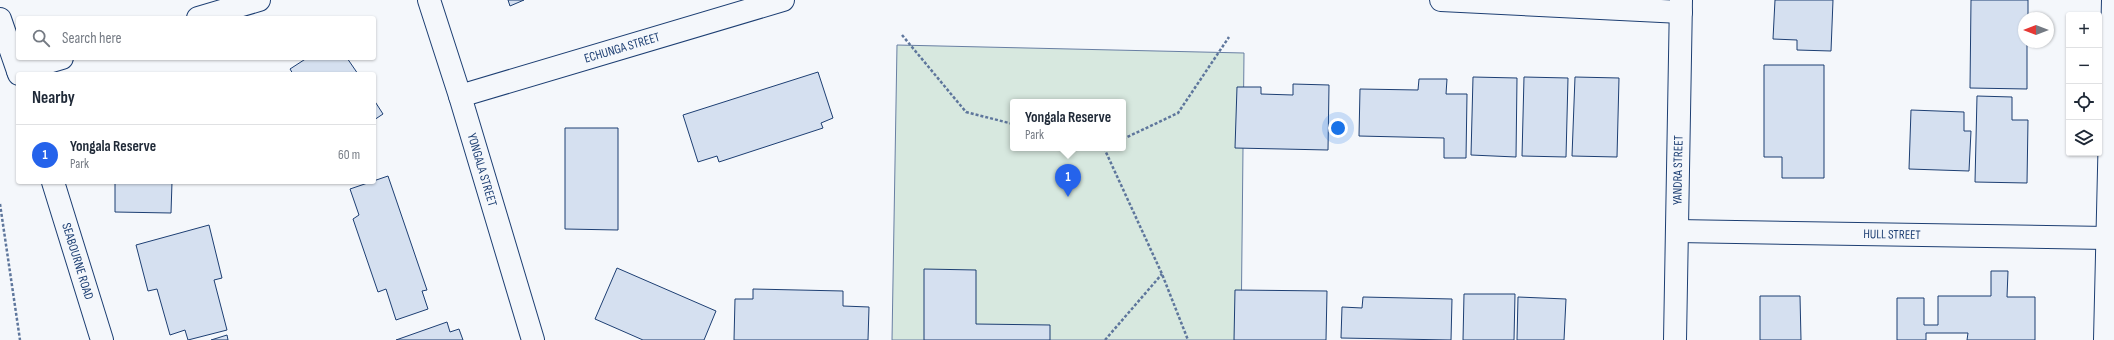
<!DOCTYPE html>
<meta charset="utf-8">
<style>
:root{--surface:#fff;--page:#f2f2f3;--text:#1f2937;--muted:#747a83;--line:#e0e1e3;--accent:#2563eb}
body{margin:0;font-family:"Sofia Sans Condensed",sans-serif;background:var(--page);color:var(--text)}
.controls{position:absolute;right:12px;top:12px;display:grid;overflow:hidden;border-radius:4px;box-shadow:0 1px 3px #0004}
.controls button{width:36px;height:36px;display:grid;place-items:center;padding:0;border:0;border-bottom:1px solid var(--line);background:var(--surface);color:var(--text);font:20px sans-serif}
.compass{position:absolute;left:2018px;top:12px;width:36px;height:36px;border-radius:50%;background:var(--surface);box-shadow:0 1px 3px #0004;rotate:270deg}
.you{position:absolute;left:1338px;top:128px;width:14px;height:14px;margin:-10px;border:3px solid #fff;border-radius:50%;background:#1a73e8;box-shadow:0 0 0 6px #1a73e833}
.badge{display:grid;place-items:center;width:26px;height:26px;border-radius:50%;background:var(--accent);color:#fff;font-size:13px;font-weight:700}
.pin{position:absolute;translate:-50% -33px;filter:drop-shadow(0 1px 2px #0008)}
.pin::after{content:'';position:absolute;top:21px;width:14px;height:12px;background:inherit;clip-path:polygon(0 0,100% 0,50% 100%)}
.popup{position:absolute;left:1010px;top:99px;width:116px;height:52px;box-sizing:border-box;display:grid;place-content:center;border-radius:4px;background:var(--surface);filter:drop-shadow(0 1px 3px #0005);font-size:13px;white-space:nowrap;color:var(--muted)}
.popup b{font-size:15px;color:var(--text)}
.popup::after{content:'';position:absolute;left:50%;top:100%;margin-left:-8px;border:8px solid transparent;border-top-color:var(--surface)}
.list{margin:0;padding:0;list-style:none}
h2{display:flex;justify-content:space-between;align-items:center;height:52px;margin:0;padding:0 16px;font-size:17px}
h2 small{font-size:13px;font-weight:400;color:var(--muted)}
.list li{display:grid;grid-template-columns:26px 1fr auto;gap:12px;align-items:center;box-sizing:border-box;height:60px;padding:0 16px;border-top:1px solid var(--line)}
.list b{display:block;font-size:15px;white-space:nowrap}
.list p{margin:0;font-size:13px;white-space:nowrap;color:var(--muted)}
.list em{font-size:13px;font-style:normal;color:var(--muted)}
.icon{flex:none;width:22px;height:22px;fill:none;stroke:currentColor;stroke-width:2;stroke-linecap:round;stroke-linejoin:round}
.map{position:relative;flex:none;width:2114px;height:340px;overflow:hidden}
.search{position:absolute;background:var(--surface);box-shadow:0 1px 3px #0004;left:16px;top:16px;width:360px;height:44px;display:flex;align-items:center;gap:10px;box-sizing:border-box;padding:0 14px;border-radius:4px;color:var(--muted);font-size:15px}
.panel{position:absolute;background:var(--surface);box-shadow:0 1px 3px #0004;left:16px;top:72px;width:360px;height:112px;border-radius:4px}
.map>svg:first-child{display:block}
</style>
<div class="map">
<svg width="2114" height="340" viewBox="0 0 2114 340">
<rect width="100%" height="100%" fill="#f4f7fb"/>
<path fill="#d7e8df" stroke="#687fa3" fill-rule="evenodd" d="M897 45 1244 53 1241 340H892ZM1013 102H1123V148H1013Z"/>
<g fill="#d5e0f0" stroke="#1d3f73">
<polygon points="508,0 524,0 510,6"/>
<polygon points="1775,0 1833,0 1831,51 1797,50 1797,40 1773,39"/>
<polygon points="1971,0 2028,0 2028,18 2024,18 2024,42 2027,42 2027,89 1970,88"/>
<polygon points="307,58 347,58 358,74 293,74 290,69"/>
<polygon points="1764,65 1824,65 1824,178 1782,178 1782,157 1764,157"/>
<polygon points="818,72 833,118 821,123 823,128 719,162 717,156 698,162 683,115"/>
<polygon points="1473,77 1517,78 1516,157 1471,155"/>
<polygon points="1524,77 1568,78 1566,157 1522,156"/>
<polygon points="1575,77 1619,78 1617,157 1572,156"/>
<polygon points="1419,79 1447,79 1446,94 1467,94 1466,158 1444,158 1444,138 1359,136 1360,89 1418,90"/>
<polygon points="1293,84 1329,85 1328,150 1235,148 1237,87 1261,87 1261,94 1293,95"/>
<polygon points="1977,96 2012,97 2012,120 2028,120 2027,183 1975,182"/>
<polygon points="374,100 383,114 374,120"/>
<polygon points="1911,110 1964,112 1964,131 1971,131 1969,171 1909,169"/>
<polygon points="565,128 618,128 618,230 565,229"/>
<polygon points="388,176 427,290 422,291 428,309 396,320 386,289 378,292 353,219 359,215 350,189"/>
<polygon points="115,182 172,182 171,213 115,212"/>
<polygon points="209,225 222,278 214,280 227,330 188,340 185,330 170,335 157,289 148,291 136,245"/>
<polygon points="617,268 716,311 704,340 643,340 595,319"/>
<polygon points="924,269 976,270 976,324 1050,325 1050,340 924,340"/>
<polygon points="1991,271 2008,271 2007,297 2035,297 2035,340 1967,340 1968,333 1926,333 1926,340 1897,340 1897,298 1924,298 1924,325 1938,325 1938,296 1991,296"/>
<polygon points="753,289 843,291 843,306 869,307 868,340 734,340 735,299 753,299"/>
<polygon points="1235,290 1327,291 1326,340 1234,340"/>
<polygon points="1464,294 1515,294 1514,340 1463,340"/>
<polygon points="1760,296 1800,296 1801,340 1760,340"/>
<polygon points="1363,297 1452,299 1451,340 1341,338 1342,307 1362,308"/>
<polygon points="1518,297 1566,299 1564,340 1517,340"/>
<polygon points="447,322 450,332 459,329 463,340 396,340"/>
<polygon points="227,335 228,340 211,340"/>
</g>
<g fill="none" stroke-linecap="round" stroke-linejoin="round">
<defs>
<g id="minor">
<path id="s1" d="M429 0 460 96 533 340"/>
<polyline points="1441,0 1681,12"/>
<polyline points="198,18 259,0"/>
<polyline points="0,19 19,74"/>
<polyline points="18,71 62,58"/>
<path id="s2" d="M460 96 783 0"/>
<path id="s3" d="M53 182 102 340"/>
<path id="s4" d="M1677 231 2107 238"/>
<path id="s5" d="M1675 340 1681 0"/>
<polyline points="2105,340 2113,0"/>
</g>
</defs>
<use href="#minor" stroke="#1d3f73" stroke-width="24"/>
<g stroke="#5e769c" stroke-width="2.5" stroke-dasharray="3 2" stroke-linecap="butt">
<polyline points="902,35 966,112 1013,124"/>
<polyline points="1123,139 1178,113 1229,37"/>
<polyline points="1104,148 1162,274 1188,340"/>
<polyline points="0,204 20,340"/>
<polyline points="1105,340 1162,274"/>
</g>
<use href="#minor" stroke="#f4f7fb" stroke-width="22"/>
</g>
<g text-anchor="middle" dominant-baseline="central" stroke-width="3" stroke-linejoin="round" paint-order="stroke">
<g font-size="13" fill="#1d3f73" stroke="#f4f7fb">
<text stroke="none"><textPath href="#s2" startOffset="169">ECHUNGA STREET</textPath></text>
<text stroke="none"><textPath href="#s1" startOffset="178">YONGALA STREET</textPath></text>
<text stroke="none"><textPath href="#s5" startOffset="170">YANDRA STREET</textPath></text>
<text stroke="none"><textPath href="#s4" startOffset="215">HULL STREET</textPath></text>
<text stroke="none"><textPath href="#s3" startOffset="83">SEABOURNE ROAD</textPath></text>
</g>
</g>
</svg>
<div class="controls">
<button>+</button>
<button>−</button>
<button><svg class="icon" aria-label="locate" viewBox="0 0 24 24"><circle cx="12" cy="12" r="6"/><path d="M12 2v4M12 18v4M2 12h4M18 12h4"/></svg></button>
<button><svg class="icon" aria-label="layers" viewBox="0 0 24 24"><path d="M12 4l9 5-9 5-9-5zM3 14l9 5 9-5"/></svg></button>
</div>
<svg class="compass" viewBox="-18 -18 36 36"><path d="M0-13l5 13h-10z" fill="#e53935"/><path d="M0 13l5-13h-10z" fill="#747a83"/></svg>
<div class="you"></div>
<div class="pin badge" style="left:1068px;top:197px">1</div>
<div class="popup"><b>Yongala Reserve</b>Park</div>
<div class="search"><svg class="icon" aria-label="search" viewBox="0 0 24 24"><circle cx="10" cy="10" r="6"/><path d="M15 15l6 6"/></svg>Search here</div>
<section class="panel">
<h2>Nearby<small></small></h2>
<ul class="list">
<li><span class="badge">1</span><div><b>Yongala Reserve</b><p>Park</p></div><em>60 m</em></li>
</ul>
</section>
</div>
